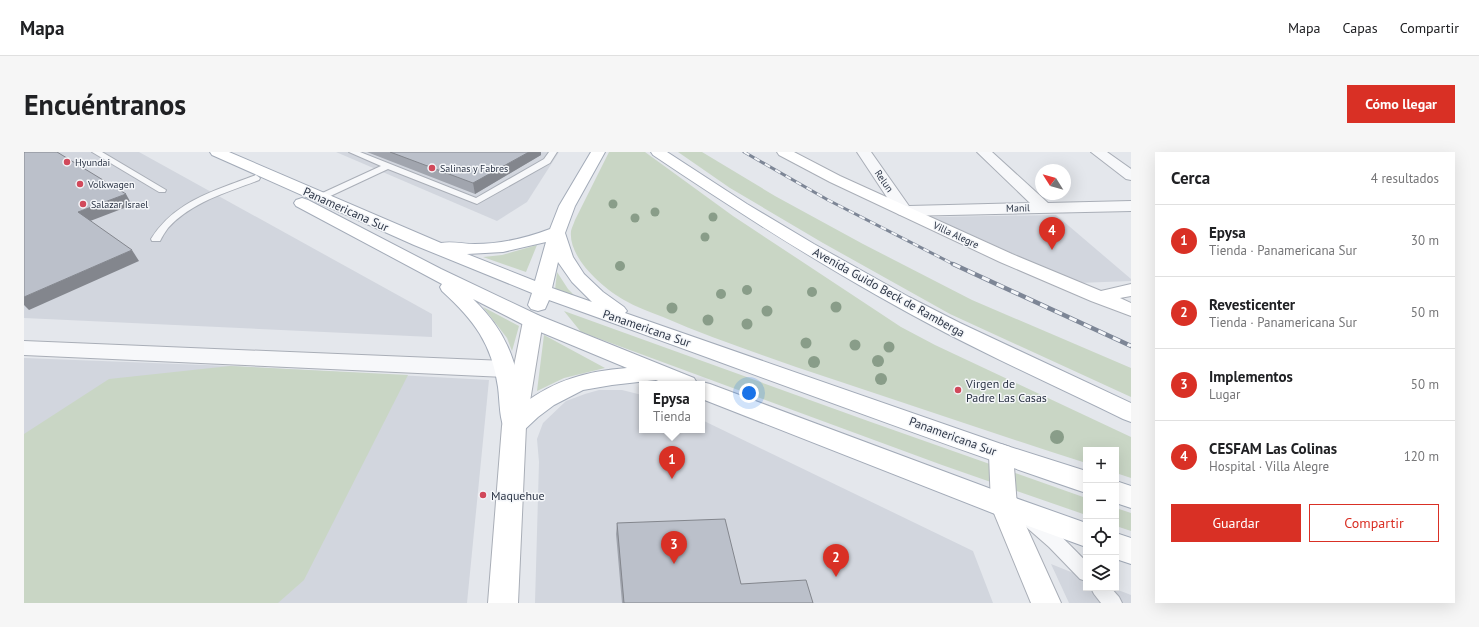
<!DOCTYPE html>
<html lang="es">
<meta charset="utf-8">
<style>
:root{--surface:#fff;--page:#f6f6f6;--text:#202124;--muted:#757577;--line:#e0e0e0;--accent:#d93025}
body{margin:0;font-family:"PT Sans",sans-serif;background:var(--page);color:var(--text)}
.controls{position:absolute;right:12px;bottom:12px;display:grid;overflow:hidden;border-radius:0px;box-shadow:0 4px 16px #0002}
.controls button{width:36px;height:36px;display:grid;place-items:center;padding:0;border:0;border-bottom:1px solid var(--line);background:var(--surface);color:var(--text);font:20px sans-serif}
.compass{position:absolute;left:1011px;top:12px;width:36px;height:36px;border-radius:50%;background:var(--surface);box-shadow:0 4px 16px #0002;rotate:307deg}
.you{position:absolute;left:725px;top:241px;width:14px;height:14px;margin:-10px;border:3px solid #fff;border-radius:50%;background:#1a73e8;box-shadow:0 0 0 6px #1a73e833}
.badge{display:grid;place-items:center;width:26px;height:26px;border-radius:50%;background:var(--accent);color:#fff;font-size:13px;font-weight:700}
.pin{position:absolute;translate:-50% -33px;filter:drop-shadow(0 1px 2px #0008)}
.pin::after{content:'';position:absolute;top:21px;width:14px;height:12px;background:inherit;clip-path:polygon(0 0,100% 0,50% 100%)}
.popup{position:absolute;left:615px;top:229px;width:66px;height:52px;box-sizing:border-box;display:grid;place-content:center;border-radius:0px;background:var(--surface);filter:drop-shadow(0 1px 3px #0005);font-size:13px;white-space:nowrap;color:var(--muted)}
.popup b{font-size:15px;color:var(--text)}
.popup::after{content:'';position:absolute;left:50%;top:100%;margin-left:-8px;border:8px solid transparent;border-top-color:var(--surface)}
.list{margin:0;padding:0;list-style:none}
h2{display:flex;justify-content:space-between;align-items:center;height:52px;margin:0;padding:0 16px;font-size:17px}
h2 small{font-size:13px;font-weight:400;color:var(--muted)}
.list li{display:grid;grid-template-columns:26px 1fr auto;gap:12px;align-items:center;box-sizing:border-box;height:72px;padding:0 16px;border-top:1px solid var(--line)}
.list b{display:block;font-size:15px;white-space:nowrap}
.list p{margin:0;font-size:13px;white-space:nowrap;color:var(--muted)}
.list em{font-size:13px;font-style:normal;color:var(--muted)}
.actions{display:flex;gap:8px;padding:12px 16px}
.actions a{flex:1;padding:9px 0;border:1px solid var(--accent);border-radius:0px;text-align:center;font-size:14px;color:var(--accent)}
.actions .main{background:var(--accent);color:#fff}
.icon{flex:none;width:22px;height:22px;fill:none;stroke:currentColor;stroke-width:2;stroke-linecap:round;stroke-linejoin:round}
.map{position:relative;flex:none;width:1107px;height:451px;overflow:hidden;border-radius:0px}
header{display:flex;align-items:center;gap:24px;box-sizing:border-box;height:56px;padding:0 20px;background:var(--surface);border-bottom:1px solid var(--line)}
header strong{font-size:19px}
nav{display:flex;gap:22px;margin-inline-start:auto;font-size:14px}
.intro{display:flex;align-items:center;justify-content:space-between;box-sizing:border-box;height:96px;padding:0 24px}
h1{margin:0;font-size:28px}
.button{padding:10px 18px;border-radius:0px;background:var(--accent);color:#fff;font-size:14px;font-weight:700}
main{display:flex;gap:24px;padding:0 24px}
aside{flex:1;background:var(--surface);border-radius:0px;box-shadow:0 4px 16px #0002}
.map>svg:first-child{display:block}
</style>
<header>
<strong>Mapa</strong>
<nav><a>Mapa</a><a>Capas</a><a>Compartir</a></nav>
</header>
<div class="intro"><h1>Encuéntranos</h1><a class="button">Cómo llegar</a></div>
<main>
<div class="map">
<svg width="1107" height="451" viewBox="0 0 1107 451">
<rect width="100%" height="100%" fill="#e4e7ec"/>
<g fill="#d2d6de">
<polygon points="0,0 115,0 408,162 408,185 0,166"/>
<polygon points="312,0 535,0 503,50 473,69"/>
<polygon points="1032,63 1107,127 1107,129 1054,131 908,65"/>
<polygon points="0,206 206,214 465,228 443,451 0,451"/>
<polygon points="575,238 598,238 618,243 618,278 678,278 678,268 949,399 969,451 511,451 515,310 513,287 519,271 542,249 561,242"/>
<polygon points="1027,412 1062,426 1062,436 1089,436 1107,443 1107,451 1045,451"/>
</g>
<g fill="#c9d6c5">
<path d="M585 0H621L709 64 877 175 911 193 1107 285V326L1092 321V298H1062V311C965 280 869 247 772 215 727 199 682 184 639 165 626 160 612 155 600 148 579 136 544 106 547 79 548 75 550 71 551 68Z"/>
<polygon points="654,0 678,0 751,44 839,92 948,148 1107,216 1107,245 926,162 799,91 706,36"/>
<polygon points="513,93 502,120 459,105 478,103"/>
<polygon points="533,120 544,137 551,144 531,138"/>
<polygon points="459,155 495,174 488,199 483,186"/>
<polygon points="540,159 844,269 1062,346 1062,363 918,313 557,180"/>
<polygon points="520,183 581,216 540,226 513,239"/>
<polygon points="206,214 384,223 280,428 254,451 0,451 0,282 85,227"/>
<polygon points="1092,356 1107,361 1107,379 1092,374"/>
</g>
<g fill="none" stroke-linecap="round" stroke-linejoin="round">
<defs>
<g id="lane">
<polygon points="68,0 78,0 142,38 141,40 135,40"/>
<polygon points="325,0 336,0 452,46 520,7 525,0 533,0 526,11 453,52 364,17 300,47 294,47 292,45 294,43 357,14"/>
<path d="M232 23 236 26 235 28C204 40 167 50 144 76 141 80 138 85 136 89H128L127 87C146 57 173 45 205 33 214 30 223 26 232 23Z"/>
<path d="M1007 362C1024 368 1048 396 1062 409V429L1056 427 1025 395 1001 374 999 369 1001 364Z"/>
<polygon points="1067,436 1087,436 1095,445 1098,451 1077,451 1070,442"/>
</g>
<g id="street">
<polygon points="833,0 847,0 885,54 1006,51 953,0 968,0 1024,51 1107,49 1107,59 880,64 874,62"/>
<polygon points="1067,0 1083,0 1107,17 1107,28 1102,27"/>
<polygon points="0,189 481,209 489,212 492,217 489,222 481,225 0,203"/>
</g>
<g id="secondary">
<polygon points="753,0 770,0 816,24 988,102 1077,139 1107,132 1107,144 1096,146 1107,151 1107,164 1067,149 976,110 806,30 755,3"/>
<polygon points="509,163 516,164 519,169 502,274 494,451 464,451 478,274 499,169 502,164"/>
<polygon points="977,292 986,295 989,302 993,354 1037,451 1007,451 967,354 965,302 968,295"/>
</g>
<g id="primary">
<path d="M186 0H205L417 91C428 89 439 92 451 92 477 92 502 86 526 77L535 54 567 0H581L551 54 541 81 549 105 560 122 579 140 600 155 603 159 601 161 983 294 1062 319V341C882 280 704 212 525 148L521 157 514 159 507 157 504 153 508 141 390 93 188 3ZM522 90 511 129 443 102 479 100ZM534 110 548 130 568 150 528 136Z"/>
<path d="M627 0H643L723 52 790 92 885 145 936 171 1107 251V270L1099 267C1040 238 980 211 922 181 820 128 724 67 629 3Z"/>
<path d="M278 46 284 48 417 117 516 164 670 226 673 231 678 230 686 232 986 344 1062 371V395L971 362 678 247V232H641L632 228 588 233 559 238 530 253 514 265 498 280 490 283 482 280C475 268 476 250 474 235 468 192 450 168 418 139L416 135 418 132 272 54 270 51 272 48ZM449 147 502 174 603 216C563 219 531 228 499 252 492 207 482 179 449 147Z"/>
<polygon points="1092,329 1107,334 1107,356 1092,351"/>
<polygon points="1092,381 1107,386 1107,412 1092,407"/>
</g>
</defs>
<use href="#lane" stroke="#a9aeb7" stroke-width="2"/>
<use href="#street" stroke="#a9aeb7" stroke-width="2"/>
<use href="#secondary" stroke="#a9aeb7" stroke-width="2"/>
<use href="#primary" stroke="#a3abb8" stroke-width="2"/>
<use href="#lane" fill="#f7f8fa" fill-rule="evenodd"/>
<use href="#street" fill="#f7f8fa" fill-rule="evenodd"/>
<use href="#secondary" fill="#fff" fill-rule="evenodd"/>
<use href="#primary" fill="#fff" fill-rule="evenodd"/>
<defs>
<polyline id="rail-far1" points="720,0 804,48 931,113"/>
<polyline id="rail" points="929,112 1107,194"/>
</defs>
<use href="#rail-far1" stroke="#7d8696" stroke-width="3"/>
<use href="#rail" stroke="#7d8696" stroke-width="4.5"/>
<use href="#rail-far1" stroke="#f4f6f9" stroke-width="2" stroke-dasharray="6" stroke-linecap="butt"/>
<use href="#rail" stroke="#f4f6f9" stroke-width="3" stroke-dasharray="8" stroke-linecap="butt"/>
</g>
<g fill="#899d89">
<circle cx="589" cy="52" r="4.5"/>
<circle cx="631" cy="60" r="4.5"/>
<circle cx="689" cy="65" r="4.5"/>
<circle cx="611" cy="66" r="4.5"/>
<circle cx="681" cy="85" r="4.5"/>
<circle cx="596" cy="114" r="5"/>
<circle cx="723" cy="138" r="5"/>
<circle cx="788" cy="140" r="5"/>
<circle cx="697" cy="142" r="5"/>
<circle cx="812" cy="155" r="5.5"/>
<circle cx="648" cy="156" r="5.5"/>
<circle cx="743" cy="159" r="5.5"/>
<circle cx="684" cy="168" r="5.5"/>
<circle cx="723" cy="172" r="5.5"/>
<circle cx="782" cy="191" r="5.5"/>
<circle cx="831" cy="193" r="5.5"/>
<circle cx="865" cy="195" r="5.5"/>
<circle cx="854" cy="209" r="6"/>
<circle cx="790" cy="210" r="6"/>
<circle cx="857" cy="227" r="6"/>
<circle cx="1033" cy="285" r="7"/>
</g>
<g fill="#a1a5ae">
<polygon points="343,0 517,0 517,3 451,42"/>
<polygon points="593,371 717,432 789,451 598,451 592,382"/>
</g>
<g fill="#83868d">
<polygon points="505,0 517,0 517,3 451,42 449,31"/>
<polygon points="102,42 108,53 61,71 54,60"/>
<polygon points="108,98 115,109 5,158 0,153 0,145"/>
</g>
<g fill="#bbc0ca" stroke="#83868d">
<polygon points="0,0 33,0 102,42 54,60 108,98 0,145"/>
<polygon points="366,0 505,0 449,31"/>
<polygon points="701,367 717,432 782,428 789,451 600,451 593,371"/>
</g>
<g fill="#d1495b" stroke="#f4f6f9" stroke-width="1.5">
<circle cx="43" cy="10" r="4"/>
<circle cx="408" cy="16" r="4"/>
<circle cx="56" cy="32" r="4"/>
<circle cx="59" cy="52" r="4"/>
<circle cx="934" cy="238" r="4"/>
<circle cx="459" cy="343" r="4"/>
</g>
<g text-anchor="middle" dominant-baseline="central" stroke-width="3" stroke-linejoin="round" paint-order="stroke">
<g font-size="10" fill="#2b3445" stroke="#f4f6f9" text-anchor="start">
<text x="51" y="10">Hyundai</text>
<text x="416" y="16">Salinas y Fabres</text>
<text x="64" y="32">Volkwagen</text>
<text x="67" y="52">Salazar Israel</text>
</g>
<g font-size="10" fill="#2b3445" stroke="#f4f6f9">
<text transform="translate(860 29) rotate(55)">Relun</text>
<text transform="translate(994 56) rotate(-1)">Manil</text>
<text transform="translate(932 83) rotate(25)">Villa Alegre</text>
</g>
<g font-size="12" fill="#2b3445" stroke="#f4f6f9">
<text transform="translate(322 57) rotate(24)">Panamericana Sur</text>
<text transform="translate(865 140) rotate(29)">Avenida Guido Beck de Ramberga</text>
<text transform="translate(623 176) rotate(19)">Panamericana Sur</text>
<text transform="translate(929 284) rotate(20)">Panamericana Sur</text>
</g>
<g font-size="12" fill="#2b3445" stroke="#f4f6f9" text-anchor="start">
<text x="942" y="231">Virgen de<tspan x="942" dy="14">Padre Las Casas</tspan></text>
<text x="467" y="343">Maquehue</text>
</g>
</g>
</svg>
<div class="controls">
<button>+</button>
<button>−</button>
<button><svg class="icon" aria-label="locate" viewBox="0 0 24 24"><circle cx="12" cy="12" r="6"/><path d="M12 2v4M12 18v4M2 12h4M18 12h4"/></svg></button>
<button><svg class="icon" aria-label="layers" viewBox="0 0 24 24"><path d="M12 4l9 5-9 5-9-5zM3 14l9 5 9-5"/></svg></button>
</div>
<svg class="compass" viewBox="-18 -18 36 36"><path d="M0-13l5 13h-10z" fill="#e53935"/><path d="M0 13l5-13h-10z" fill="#757577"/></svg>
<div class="you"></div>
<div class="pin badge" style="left:648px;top:327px">1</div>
<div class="popup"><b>Epysa</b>Tienda</div>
<div class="pin badge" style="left:812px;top:425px">2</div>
<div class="pin badge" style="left:650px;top:412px">3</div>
<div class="pin badge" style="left:1028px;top:98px">4</div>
</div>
<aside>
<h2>Cerca<small>4 resultados</small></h2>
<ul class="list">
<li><span class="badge">1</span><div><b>Epysa</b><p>Tienda · Panamericana Sur</p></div><em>30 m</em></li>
<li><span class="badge">2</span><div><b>Revesticenter</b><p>Tienda · Panamericana Sur</p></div><em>50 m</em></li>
<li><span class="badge">3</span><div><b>Implementos</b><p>Lugar</p></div><em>50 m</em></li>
<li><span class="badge">4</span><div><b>CESFAM Las Colinas</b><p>Hospital · Villa Alegre</p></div><em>120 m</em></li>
</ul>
<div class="actions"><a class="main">Guardar</a><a>Compartir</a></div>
</aside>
</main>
